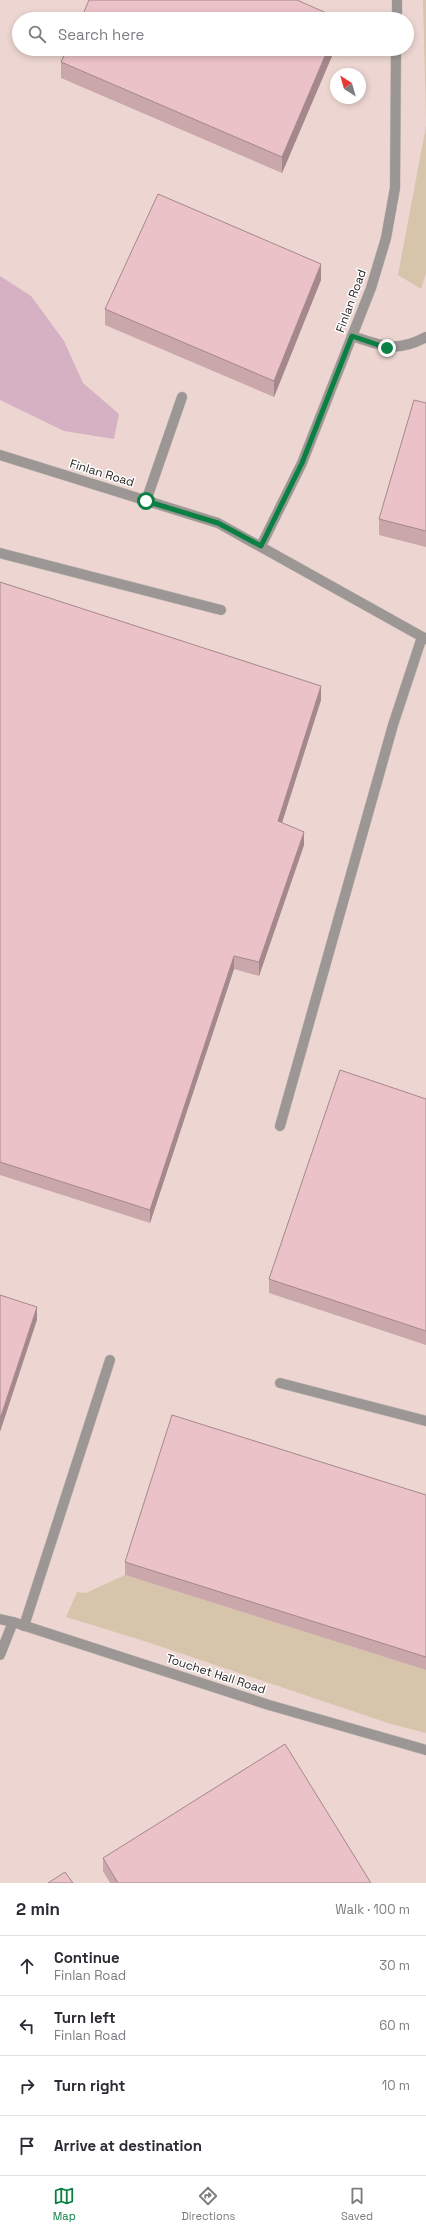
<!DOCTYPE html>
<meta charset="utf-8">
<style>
:root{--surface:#fff;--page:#f7f7f7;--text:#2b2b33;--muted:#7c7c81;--line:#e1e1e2;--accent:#0b8043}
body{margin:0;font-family:"Space Grotesk",sans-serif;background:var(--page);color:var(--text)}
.compass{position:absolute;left:330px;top:68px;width:36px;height:36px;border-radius:50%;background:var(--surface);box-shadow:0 2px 6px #0003;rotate:323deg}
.stop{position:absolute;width:12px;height:12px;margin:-9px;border:3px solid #0b8043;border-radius:50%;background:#fff}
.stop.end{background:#0b8043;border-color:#fff;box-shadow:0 1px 4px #0008}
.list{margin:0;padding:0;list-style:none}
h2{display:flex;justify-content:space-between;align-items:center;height:52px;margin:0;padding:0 16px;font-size:17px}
h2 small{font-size:13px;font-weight:400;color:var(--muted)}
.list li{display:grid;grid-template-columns:26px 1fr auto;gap:12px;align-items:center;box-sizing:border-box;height:60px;padding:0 16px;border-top:1px solid var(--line)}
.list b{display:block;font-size:15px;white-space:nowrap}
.list p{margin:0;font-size:13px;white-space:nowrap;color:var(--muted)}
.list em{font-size:13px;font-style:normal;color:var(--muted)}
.icon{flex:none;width:22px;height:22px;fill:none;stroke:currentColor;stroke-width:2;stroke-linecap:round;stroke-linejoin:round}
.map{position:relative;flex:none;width:426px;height:1883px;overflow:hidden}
.search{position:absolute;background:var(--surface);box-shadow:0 2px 6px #0003;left:12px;right:12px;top:12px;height:44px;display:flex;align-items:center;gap:10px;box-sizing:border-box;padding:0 14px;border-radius:22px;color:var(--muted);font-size:15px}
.sheet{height:292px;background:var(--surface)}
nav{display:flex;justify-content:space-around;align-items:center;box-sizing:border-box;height:56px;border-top:1px solid var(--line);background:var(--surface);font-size:11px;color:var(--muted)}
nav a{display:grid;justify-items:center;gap:2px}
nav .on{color:var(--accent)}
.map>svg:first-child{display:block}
</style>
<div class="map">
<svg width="426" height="1883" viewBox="0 0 426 1883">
<rect width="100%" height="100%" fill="#f2e4e1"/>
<path fill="#edd6d1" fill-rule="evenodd" d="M0 0H426V1883H0ZM19 19H407V49H19ZM336 74H360V98H336Z"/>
<g fill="#d6c5ab">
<polygon points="423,0 426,0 426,119"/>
<polygon points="426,126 426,273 421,289 398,275"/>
<polygon points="125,1575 426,1670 426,1733 391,1724 144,1641 66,1617 77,1592 86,1593"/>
</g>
<polygon fill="#d5b1c3" points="0,276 31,296 64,341 83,383 119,414 114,439 64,431 0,400"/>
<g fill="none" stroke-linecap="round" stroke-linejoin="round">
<defs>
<g id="minor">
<polyline points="397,19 397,0"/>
<path d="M352 336C382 346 396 353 426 337"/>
<polyline points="0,455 218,523 426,639"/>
<polyline points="146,501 182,397"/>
<polyline points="261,546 302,463 371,288 386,238 395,188 396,49"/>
<polyline points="0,553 221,610"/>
<polyline points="280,1126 393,725 422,637"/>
<polyline points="280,1383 426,1421"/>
<polyline points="0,1619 13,1622 269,1705 426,1750"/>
<polyline points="24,1626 110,1360"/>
<polyline points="0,1655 13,1622"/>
</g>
</defs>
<use href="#minor" stroke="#cdc1be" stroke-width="11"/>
<use href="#minor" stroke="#9c9794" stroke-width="10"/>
</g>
<g fill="#caa7ab">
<polygon points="67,49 335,49 282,173 61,78 61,62"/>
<polygon points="321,280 274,397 105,325 105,309"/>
<polygon points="426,403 426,547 379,535 379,519"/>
<polygon points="0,582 321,700 282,823 304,845 259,976 234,969 150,1223 0,1175"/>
<polygon points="426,1099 426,1345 269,1293 269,1279"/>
<polygon points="426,1495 426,1670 125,1575 125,1562"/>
<polygon points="103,1858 371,1883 110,1883 103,1871"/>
</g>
<g fill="#a4888b">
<polygon points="328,49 335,49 282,173 282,157"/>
<polygon points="321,264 321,280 274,397 274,381"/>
<polygon points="321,686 321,700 278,835 278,821"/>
<polygon points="304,832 304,845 259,976 259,962"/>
<polygon points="234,956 234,969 150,1223 150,1210"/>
<polygon points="37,1307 37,1320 0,1432 0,1419"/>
</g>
<g fill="#ebc2c7" stroke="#a4888b">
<polygon points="89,0 297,0 340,19 81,19"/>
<polygon points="67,49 328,49 282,157 61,62"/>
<polygon points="158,194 321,264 274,381 105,309"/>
<polygon points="414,400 426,403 426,531 379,519"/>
<polygon points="0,582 321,686 278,821 304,832 259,962 234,956 150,1210 0,1162"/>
<polygon points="340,1070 426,1099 426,1331 269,1279"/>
<polygon points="0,1295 37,1307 0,1419"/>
<polygon points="172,1415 426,1495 426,1657 125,1562"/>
<polygon points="285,1744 371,1883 118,1883 103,1858"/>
<polygon points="65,1872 73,1883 48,1883"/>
</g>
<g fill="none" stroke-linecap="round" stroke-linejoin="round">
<polyline stroke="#0b8043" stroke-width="5" points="146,501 218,523 261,546 302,463 352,336 387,348"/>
</g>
<g text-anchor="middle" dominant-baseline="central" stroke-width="3" stroke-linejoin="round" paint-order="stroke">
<g font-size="12" fill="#241f1e" stroke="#fff">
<text transform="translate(351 301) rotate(-70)">Finlan Road</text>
<text transform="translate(102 473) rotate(17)">Finlan Road</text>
<text transform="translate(216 1674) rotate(18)">Touchet Hall Road</text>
</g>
</g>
</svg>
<svg class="compass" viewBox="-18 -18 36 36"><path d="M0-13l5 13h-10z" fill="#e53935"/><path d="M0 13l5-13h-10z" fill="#7c7c81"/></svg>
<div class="stop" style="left:146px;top:501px"></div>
<div class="stop end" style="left:387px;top:348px"></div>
<div class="search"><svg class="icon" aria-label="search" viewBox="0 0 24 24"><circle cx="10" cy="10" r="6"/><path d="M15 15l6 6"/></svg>Search here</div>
</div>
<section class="sheet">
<h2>2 min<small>Walk · 100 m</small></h2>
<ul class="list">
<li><svg class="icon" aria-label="ahead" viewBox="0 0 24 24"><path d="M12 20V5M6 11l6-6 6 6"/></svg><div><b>Continue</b><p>Finlan Road</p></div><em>30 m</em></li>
<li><svg class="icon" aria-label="left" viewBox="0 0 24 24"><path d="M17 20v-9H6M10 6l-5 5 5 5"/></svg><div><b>Turn left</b><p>Finlan Road</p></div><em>60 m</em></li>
<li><svg class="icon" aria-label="right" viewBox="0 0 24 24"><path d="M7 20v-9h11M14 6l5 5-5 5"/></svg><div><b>Turn right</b></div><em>10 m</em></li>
<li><svg class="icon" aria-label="arrive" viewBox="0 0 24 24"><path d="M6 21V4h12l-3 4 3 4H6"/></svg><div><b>Arrive at destination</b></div></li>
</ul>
</section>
<nav>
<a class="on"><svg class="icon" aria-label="map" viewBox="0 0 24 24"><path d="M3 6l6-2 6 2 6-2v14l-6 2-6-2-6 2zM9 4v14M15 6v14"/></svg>Map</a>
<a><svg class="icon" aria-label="directions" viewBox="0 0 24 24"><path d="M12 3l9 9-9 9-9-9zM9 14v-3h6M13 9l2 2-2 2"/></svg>Directions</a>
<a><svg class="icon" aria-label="saved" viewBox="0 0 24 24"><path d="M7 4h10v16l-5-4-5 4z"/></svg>Saved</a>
</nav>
